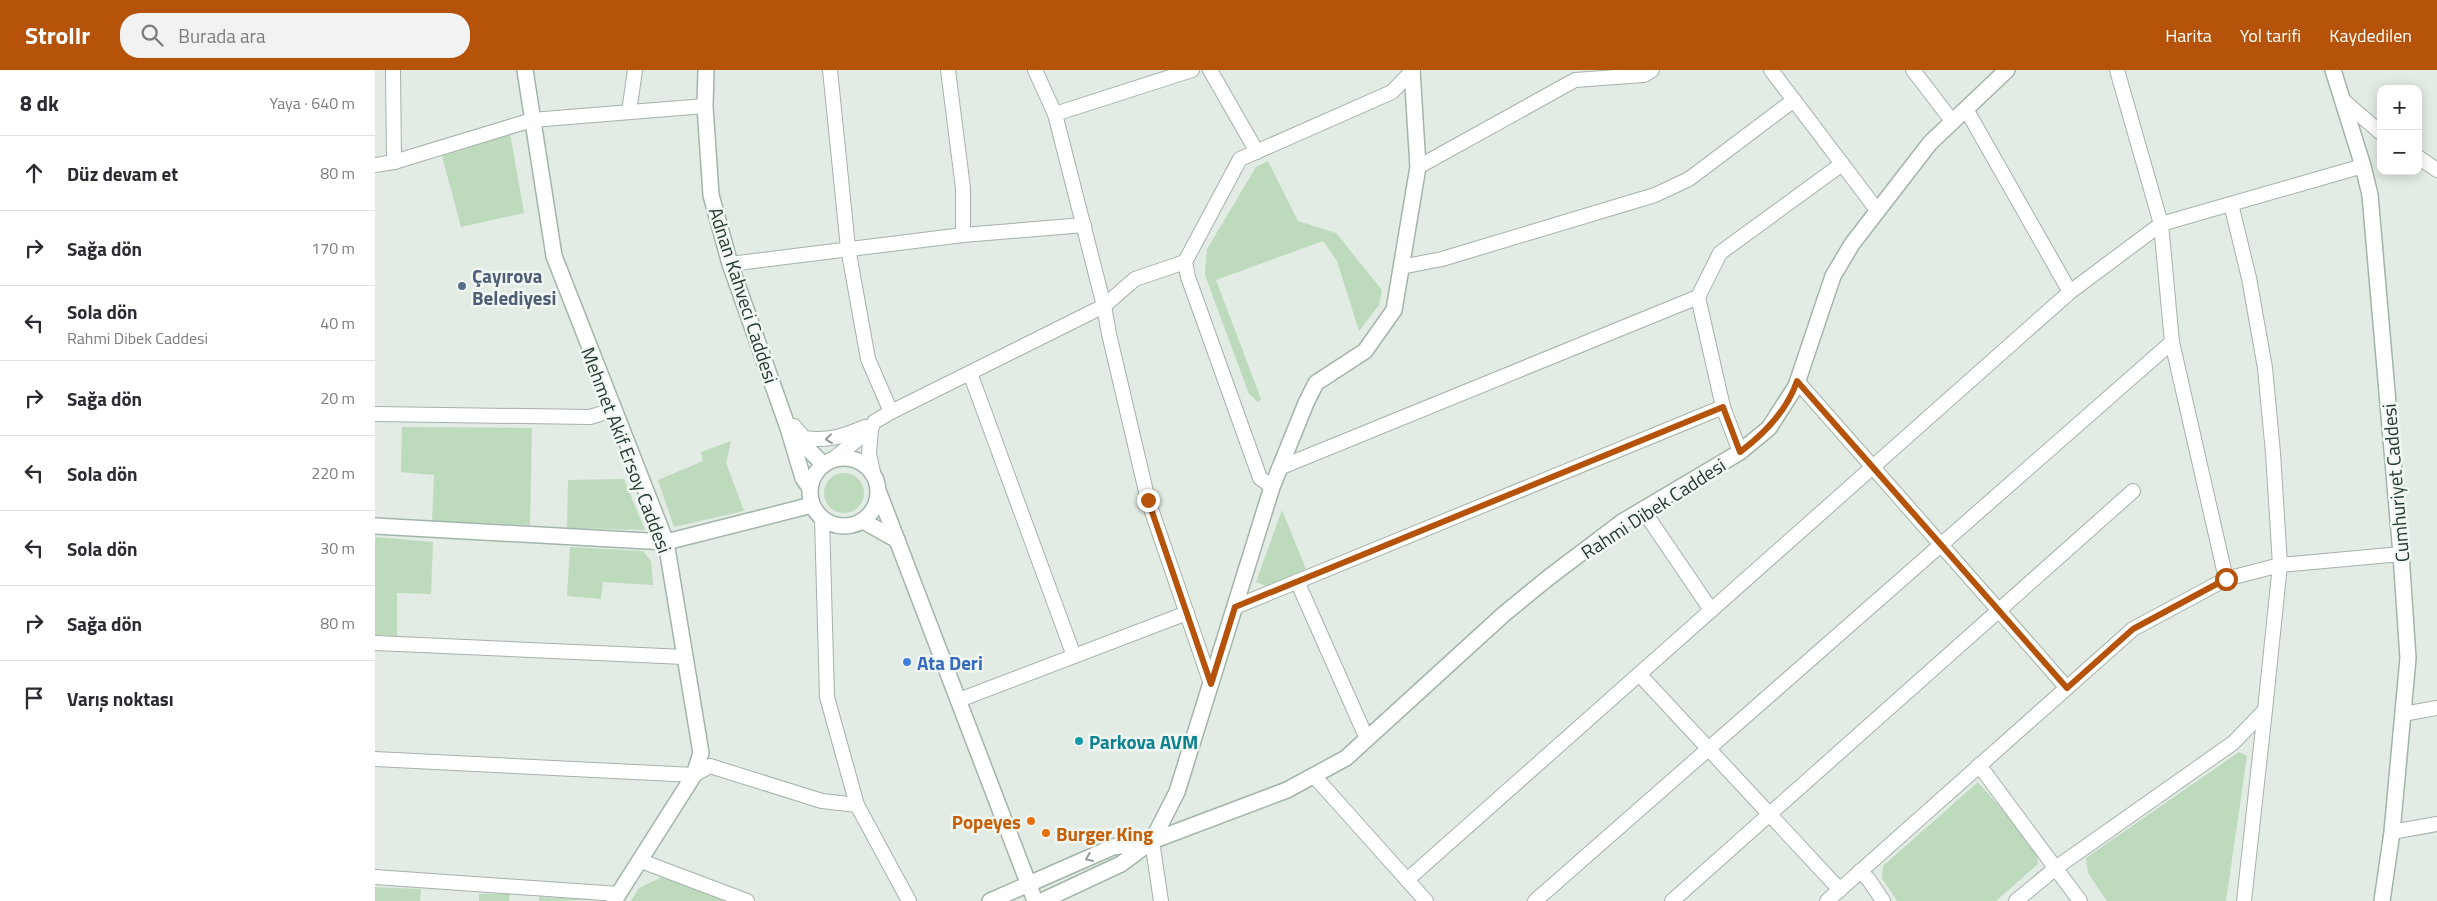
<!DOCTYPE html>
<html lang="tr">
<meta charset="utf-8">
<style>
:root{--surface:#fff;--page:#f2f2f3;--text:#2b2b33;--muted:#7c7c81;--line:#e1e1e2;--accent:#b45309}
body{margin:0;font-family:"Titillium Web",sans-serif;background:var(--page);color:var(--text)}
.controls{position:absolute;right:15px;top:15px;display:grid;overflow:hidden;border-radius:10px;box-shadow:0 2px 12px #0003}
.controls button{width:45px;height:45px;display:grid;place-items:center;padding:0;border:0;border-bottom:1px solid var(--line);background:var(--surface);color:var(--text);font:25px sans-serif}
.stop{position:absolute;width:15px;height:15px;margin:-11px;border:4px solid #b45309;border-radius:50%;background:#fff}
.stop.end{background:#b45309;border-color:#fff;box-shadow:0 1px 5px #0008}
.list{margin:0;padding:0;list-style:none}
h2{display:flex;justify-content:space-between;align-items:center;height:65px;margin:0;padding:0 20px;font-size:21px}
h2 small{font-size:16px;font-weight:400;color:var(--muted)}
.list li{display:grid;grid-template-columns:32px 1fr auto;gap:15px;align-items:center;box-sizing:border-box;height:75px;padding:0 20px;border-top:1px solid var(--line)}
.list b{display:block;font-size:19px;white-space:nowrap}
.list p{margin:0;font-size:16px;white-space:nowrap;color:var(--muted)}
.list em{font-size:16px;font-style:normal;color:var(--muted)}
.icon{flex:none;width:28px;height:28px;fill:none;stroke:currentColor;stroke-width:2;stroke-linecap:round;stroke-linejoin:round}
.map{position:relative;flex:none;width:2062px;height:831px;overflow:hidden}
header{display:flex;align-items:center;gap:30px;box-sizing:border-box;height:70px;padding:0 25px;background:var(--accent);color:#fff}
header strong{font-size:24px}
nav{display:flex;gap:28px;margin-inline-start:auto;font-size:18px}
.search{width:350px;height:45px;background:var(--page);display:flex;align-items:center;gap:12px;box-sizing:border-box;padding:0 18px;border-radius:20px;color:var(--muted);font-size:19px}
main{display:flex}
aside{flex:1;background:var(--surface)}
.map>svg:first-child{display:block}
</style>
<header>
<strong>Strollr</strong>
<div class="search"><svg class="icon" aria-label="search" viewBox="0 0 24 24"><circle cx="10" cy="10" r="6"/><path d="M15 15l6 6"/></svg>Burada ara</div>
<nav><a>Harita</a><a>Yol tarifi</a><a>Kaydedilen</a></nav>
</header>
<main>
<aside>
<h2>8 dk<small>Yaya · 640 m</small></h2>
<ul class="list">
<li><svg class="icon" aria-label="ahead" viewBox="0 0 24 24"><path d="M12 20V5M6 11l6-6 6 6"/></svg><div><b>Düz devam et</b></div><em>80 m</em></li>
<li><svg class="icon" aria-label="right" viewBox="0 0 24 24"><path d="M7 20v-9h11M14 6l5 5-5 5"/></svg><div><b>Sağa dön</b></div><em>170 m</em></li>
<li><svg class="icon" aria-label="left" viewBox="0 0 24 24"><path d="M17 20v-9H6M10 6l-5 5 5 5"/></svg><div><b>Sola dön</b><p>Rahmi Dibek Caddesi</p></div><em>40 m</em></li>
<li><svg class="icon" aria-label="right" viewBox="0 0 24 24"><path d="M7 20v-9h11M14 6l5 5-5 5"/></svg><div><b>Sağa dön</b></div><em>20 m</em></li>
<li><svg class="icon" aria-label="left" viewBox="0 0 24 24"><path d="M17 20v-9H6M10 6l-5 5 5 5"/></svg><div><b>Sola dön</b></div><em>220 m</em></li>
<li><svg class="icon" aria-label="left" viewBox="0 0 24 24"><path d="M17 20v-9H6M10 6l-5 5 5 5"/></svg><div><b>Sola dön</b></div><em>30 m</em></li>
<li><svg class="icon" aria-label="right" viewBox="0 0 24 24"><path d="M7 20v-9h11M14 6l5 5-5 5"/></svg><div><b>Sağa dön</b></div><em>80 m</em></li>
<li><svg class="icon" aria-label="arrive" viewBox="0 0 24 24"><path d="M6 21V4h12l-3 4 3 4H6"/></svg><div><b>Varış noktası</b></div></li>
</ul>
</aside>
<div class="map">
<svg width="2062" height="831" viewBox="0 0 2062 831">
<rect width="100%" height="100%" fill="#e2ebe4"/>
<g fill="#bddabd">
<polygon points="135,63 149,143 86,157 67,86"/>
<polygon points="893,91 923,151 961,163 1007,220 1004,235 984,261 962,191 948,171 841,210 886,329 883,332 874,324 830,205 832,179 881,97"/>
<polygon points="27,357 157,358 155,455 57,451 59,405 26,402"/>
<polygon points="356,371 351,393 369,441 299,457 283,410 328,391 326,382"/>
<circle cx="469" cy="423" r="20"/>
<polygon points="249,409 270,460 192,458 193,410"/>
<polygon points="907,440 931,499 891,516 881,512"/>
<polygon points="0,467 58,472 56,524 22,523 22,566 0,565"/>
<polygon points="195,477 268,481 276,491 278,515 228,512 226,529 192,526"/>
<polygon points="1864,682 1872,686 1851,831 1732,831 1713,803 1711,788"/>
<polygon points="1603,712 1661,778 1663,794 1621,831 1522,831 1507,808 1508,796"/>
<polygon points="287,807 350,831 256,831 264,818"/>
<polygon points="0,817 46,819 45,831 0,831"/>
<polygon points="104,824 135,824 134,831 104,831"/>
<polygon points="164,827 225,830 164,831"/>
</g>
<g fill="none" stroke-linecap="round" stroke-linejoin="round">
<defs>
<g id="street">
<polyline points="18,0 19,92"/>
<polyline points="455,0 473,178 493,289 516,342"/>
<polyline points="573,0 588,118 588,165"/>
<polyline points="660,0 680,44 729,236 734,264 773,430 836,614"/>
<polyline points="835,0 882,82"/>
<polyline points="1396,0 1502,140"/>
<polyline points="1538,0 1577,51"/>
<polyline points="1742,0 1786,154 1797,272 1851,509"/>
<polyline points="1969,31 2006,63"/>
<polyline points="1591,39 1695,222"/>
<polyline points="254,42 260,0"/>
<polyline points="680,44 817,0"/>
<polyline points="2043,87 2062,100"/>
<polyline points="0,95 19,92 157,50 330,36"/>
<polyline points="1043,97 1200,10 1269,5 1277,0"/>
<polyline points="355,194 588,165 709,155"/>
<polyline points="1026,197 1067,189 1280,125 1314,109 1419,30"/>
<polyline points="595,303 699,586"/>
<polyline points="1422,311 1692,618"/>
<polyline points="0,344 215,347 238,340"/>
<path d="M419 356 429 368C455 371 466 367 490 357"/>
<polyline points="496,359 494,384 498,402"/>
<polyline points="1365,382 1348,337 1323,227 1345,183 1467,94"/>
<polyline points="458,389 496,359 499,352 516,342 729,236 760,209 810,192"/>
<polyline points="904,398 1323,227"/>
<polyline points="897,417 885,408 813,207 810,192 865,89 1017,22 1038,0"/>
<polyline points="1268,440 1336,540"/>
<polyline points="447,449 452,627 482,735 534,831"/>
<polyline points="922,511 992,669"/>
<polyline points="860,537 1348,337"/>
<polyline points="0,573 310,587"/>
<polyline points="1264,604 1465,820"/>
<polyline points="584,630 812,543"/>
<polyline points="2028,644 2062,638"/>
<polyline points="0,689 319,705 335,696 447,731 482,735"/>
<polyline points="1604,695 1705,831"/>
<polyline points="940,707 1051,831"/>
<polyline points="2017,762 2062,754"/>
<polyline points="777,771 786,831"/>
<polyline points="266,791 372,831"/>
<polyline points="1485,801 1494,810 1508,831"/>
<polyline points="0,807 244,824"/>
<polyline points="1032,810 1695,222 1786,154 1988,96"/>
<polyline points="1160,831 1797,272"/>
<polyline points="1297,831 1758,421"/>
<polyline points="1452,831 1758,559 1851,509 1905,495 2026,484"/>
<polyline points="1641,831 1682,797 1858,673 1890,640 1905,495 1898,383 1890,298 1874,208 1856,134"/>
<polyline points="1869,831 1890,640"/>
</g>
<g id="secondary">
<polyline points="150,0 179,186 291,472 326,683 319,705 239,831"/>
<polyline points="331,0 330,36 336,125 355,194 413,358 428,408 435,418"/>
<polyline points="1958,0 1988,96 1995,125 2026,484 2033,588 2017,762 2007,831"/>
<polyline points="415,361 448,394"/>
<circle cx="469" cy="422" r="34"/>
<polyline points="504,423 660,831"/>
<polyline points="488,451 522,470"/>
<polyline points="0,456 291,472 437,435"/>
<polyline points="615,831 738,777 777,771 912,720 971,688 1129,544 1173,508 1247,452 1365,382 1394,358 1421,316 1458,206 1477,174 1555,73 1632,0"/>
<polyline points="667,831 746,794 777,771 802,722 897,417 931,333 941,313 990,281 1019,240 1043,97 1037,0"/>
</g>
</defs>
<use href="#street" stroke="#a5b2aa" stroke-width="16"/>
<use href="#secondary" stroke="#a2b5a9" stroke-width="18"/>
<use href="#street" stroke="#fff" stroke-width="14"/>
<use href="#secondary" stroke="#fff" stroke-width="15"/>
</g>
<defs><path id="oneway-chevron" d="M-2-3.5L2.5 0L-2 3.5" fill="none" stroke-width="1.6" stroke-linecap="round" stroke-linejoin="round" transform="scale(1.25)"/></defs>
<g stroke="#929c96">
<use href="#oneway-chevron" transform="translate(454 369) rotate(174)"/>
<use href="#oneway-chevron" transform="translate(714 788) rotate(157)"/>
</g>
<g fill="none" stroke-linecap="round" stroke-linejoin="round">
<path stroke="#b45309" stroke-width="6" d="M773 430 836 614 860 537 1348 337 1365 382C1389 364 1412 341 1422 311L1692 618 1758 559 1851 509"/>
</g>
<circle fill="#5c6f8a" stroke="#f2f7f3" stroke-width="2" cx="87" cy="216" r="5"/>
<circle fill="#3f7fe0" stroke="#f2f7f3" stroke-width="2" cx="532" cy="592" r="5"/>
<circle fill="#0f9aa8" stroke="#f2f7f3" stroke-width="2" cx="704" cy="671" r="5"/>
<g fill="#e8710a" stroke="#f2f7f3" stroke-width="2">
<circle cx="656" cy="751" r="5"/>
<circle cx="671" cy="763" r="5"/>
</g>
<g text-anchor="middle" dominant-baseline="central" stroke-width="5" stroke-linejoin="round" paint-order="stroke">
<g font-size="19" font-weight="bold" fill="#4e5e75" stroke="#f2f7f3" text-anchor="start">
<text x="97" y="205">Çayırova<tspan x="97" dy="22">Belediyesi</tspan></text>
</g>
<g font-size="19" fill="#243a2e" stroke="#f2f7f3">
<text transform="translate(369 225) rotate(72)">Adnan Kahveci Caddesi</text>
<text transform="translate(252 380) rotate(69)">Mehmet Akif Ersoy Caddesi</text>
<text transform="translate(2020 413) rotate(-95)">Cumhuriyet Caddesi</text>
<text transform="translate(1278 438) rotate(-33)">Rahmi Dibek Caddesi</text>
</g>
<g font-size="19" font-weight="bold" fill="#366cbe" stroke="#f2f7f3" text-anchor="start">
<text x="542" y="592">Ata Deri</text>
</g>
<g font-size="19" font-weight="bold" fill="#0d838f" stroke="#f2f7f3" text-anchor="start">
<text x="714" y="671">Parkova AVM</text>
</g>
<g font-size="19" font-weight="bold" fill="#c56008" stroke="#f2f7f3" text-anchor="end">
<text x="646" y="751">Popeyes</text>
<text x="681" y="763" text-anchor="start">Burger King</text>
</g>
</g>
</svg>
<div class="controls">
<button>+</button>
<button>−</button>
</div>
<div class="stop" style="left:1851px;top:509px"></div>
<div class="stop end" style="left:773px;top:430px"></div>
</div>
</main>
